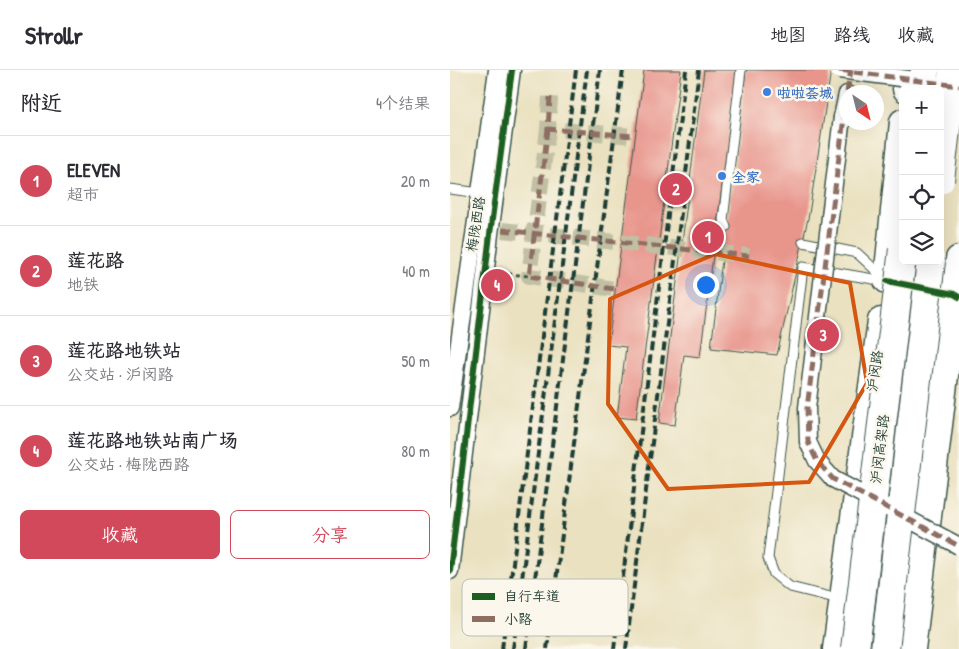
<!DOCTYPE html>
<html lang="zh">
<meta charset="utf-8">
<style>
:root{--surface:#fff;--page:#f7f7f7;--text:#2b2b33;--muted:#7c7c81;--line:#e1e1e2;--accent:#d1495b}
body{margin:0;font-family:"Patrick Hand","LXGW WenKai TC",sans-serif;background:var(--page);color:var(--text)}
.controls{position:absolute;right:15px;top:15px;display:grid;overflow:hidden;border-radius:8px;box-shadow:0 5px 20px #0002}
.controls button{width:45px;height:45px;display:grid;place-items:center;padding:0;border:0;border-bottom:1px solid var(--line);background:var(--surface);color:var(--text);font:25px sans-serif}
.compass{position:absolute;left:389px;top:15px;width:45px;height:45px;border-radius:50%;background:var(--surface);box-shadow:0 5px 20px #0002;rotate:145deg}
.you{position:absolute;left:255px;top:214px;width:18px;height:18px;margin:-12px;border:4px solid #fff;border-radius:50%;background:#1a73e8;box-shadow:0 0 0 8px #1a73e833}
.badge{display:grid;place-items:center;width:32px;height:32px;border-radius:50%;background:var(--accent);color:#fff;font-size:16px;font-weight:700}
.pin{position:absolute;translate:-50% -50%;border:2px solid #fff;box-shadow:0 1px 5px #0006}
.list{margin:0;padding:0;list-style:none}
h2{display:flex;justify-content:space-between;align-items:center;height:65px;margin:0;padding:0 20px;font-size:21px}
h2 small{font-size:16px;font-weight:400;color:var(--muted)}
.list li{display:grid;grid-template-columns:32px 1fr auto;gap:15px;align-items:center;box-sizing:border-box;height:90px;padding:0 20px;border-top:1px solid var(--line)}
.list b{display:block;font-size:19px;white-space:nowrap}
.list p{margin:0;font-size:16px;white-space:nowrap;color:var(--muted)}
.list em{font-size:16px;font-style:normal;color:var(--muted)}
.actions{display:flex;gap:10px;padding:15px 20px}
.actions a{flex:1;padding:11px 0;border:1px solid var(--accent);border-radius:8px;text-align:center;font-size:18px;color:var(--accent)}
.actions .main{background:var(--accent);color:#fff}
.icon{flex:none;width:28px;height:28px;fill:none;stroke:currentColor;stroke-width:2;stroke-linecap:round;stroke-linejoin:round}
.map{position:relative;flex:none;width:509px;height:579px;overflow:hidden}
header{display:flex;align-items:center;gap:30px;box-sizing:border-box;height:70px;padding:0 25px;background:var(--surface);border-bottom:1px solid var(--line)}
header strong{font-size:24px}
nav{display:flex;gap:28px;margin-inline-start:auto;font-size:18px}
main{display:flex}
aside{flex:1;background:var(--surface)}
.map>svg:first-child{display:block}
</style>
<header>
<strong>Strollr</strong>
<nav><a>地图</a><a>路线</a><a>收藏</a></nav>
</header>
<main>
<aside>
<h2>附近<small>4个结果</small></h2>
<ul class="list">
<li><span class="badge">1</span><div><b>ELEVEN</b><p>超市</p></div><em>20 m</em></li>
<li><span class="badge">2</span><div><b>莲花路</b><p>地铁</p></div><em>40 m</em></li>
<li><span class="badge">3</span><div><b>莲花路地铁站</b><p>公交站 · 沪闵路</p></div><em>50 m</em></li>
<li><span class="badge">4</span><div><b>莲花路地铁站南广场</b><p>公交站 · 梅陇西路</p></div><em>80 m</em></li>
</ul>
<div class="actions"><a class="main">收藏</a><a>分享</a></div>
</aside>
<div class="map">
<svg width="509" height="579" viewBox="0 0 509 579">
<rect width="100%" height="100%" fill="#fbf7ec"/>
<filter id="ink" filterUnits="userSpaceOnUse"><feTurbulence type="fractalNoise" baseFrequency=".02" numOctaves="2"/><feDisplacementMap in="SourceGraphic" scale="10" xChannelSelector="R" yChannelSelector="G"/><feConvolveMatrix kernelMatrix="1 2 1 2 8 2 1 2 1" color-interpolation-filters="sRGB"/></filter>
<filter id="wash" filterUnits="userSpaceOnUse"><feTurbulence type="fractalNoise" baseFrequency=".0096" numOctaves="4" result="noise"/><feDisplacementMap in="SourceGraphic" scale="20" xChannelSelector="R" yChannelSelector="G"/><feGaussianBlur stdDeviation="1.12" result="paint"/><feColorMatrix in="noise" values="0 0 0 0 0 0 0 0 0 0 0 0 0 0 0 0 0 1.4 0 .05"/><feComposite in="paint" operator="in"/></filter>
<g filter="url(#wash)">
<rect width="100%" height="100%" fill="#eae1c0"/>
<g id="blocks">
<g fill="#e8958c">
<polygon points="194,0 231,0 186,349 167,347 176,277 158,275"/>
<polygon points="254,0 287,0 250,287 234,285 225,355 209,353"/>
<polygon points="296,0 381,0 359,144 327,285 261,278"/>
</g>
</g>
</g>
<g filter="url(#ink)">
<use href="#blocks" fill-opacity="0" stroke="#3d5649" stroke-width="1"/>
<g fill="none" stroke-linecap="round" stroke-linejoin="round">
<g stroke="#c1c0a4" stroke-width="16" stroke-dasharray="16 8" stroke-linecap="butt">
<polyline points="100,27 98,59 183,66"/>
<polyline points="98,59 79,206 164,219"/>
<polyline points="52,160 299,186"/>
</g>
<defs>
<g id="lane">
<polyline points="0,119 30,123"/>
<polyline points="276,157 273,150 291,0"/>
<polyline points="353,172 407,183 433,207"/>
<polyline points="389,529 340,517 324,504 318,488 353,197 435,211"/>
</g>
<g id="street">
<polyline points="392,47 397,24"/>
<polyline points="0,338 47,0"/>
<polyline points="0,501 40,164 62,0"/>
</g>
<g id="primary">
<polyline points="456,19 458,0"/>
<polyline points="437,210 453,52"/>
<polyline points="386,579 431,251"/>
<polyline points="462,579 509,189"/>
</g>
</defs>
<use href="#lane" stroke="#3d5649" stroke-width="11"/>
<use href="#street" stroke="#3d5649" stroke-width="19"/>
<use href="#primary" stroke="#3d5649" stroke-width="29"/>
<polyline stroke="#3d5649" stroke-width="3" stroke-dasharray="4 4" stroke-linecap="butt" points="50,203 79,206"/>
<use href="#lane" stroke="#fff" stroke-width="9"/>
<use href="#street" stroke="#fff" stroke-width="16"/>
<use href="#primary" stroke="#fff" stroke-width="26"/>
<g stroke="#1f3d34" stroke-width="4" stroke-dasharray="8 4" stroke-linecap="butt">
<polyline points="52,579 126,0"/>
<polyline points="63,579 137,0"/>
<polyline points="76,579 150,0"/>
<polyline points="97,579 173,0"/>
<polyline points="164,579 236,0"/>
<polyline points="176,579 249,0"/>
</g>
<defs>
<g id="street-bridge">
<polyline points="389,0 481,12"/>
<polyline points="392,47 357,338 358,372 367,391 383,409 509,476"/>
</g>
<g id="highway-bridge">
<polyline points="472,19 475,0"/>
<polyline points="490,110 503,0"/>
<polyline points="405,579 453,179"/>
<polyline points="435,579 481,191"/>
</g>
</defs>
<use href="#street-bridge" stroke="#3d5649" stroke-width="19" stroke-linecap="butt"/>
<use href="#highway-bridge" stroke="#3d5649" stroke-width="30" stroke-linecap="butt"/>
<use href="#street-bridge" stroke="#fff" stroke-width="16"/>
<use href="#highway-bridge" stroke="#fff" stroke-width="28"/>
<g stroke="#8d6e63" stroke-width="5" stroke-dasharray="10 5" stroke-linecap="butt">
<polyline points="389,0 509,16"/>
<polyline points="397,22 401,0"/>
<polyline points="397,24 357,338 358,372 367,391 383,409 509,476"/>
<polyline points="100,27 98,59 183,66"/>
<polyline points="98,59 79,206 164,219"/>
<polyline points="52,160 299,186"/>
</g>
<defs>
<g id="cycleway">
<polyline points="437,211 504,224 509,227"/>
<polyline points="0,501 40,164 62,0"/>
</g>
</defs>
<use href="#cycleway" stroke="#fbf7ec" stroke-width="9"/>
<use href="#cycleway" stroke="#1b5e20" stroke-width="6"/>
</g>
</g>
<path fill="none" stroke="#d45610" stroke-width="4" stroke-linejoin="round" d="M265 184 400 213 417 313 359 412 218 419 158 334 160 229Z"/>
<g fill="#3f7fe0" stroke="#fbf7ec" stroke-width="2">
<circle cx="317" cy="22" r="5"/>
<circle cx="272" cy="106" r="5"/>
</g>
<g text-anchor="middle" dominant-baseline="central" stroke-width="5" stroke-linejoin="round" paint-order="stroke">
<g font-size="14" font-weight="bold" fill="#366cbe" stroke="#fbf7ec" text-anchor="start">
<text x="327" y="22">啦啦荟城</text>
<text x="282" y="106">全家</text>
</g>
<g font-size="14" fill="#1f3d34" stroke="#fbf7ec">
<text transform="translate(25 154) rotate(-81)">梅陇西路</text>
<text transform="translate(424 301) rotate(-82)">沪闵路</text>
<text transform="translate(429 379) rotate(-83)">沪闵高架路</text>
</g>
</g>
<rect x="12" y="509" width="166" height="57" rx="8" fill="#fbf7ec" stroke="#b9bfb5" stroke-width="1"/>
<rect x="22" y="523" width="23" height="7" fill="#1b5e20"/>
<rect x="22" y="546" width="23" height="6" fill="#8d6e63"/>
<g font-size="14" fill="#1f3d34">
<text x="54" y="531">自行车道</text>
<text x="54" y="554">小路</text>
</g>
</svg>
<div class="controls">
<button>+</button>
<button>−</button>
<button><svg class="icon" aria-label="locate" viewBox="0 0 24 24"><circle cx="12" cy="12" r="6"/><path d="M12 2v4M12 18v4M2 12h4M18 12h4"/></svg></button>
<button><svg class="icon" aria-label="layers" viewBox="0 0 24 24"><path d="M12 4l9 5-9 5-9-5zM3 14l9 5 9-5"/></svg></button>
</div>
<svg class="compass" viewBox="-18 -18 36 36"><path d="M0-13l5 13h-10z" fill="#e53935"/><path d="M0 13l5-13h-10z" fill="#7c7c81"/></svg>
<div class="you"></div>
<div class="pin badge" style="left:258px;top:167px">1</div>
<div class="pin badge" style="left:226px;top:119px">2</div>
<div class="pin badge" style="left:373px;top:265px">3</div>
<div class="pin badge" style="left:47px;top:215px">4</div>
</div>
</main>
